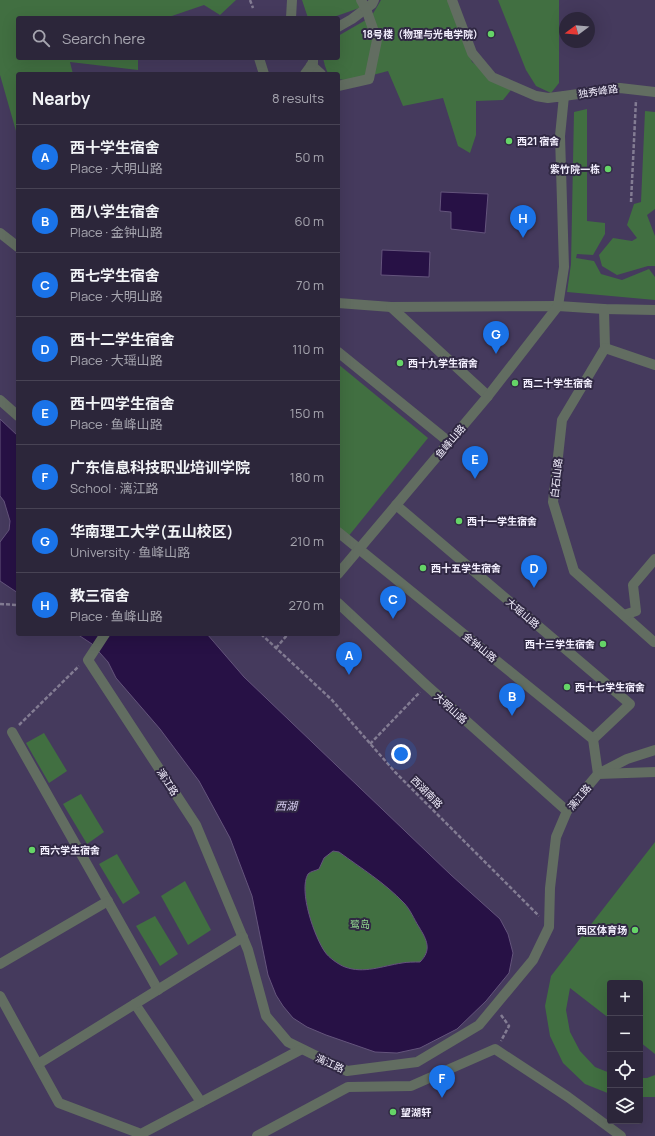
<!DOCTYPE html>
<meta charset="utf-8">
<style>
:root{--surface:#2c263a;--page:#383245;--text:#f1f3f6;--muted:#a6a5af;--line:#484354;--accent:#1a73e8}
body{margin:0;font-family:Manrope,"Noto Sans SC",sans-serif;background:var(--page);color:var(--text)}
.controls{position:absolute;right:12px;bottom:12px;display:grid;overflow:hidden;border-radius:4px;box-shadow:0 4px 16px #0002}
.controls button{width:36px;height:36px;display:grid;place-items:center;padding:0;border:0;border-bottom:1px solid var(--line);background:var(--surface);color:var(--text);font:20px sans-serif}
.compass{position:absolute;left:559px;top:12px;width:36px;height:36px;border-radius:50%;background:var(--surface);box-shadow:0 4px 16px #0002;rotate:254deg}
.you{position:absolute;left:401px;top:754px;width:14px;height:14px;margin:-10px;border:3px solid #fff;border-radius:50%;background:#1a73e8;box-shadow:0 0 0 6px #1a73e833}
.badge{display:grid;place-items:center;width:26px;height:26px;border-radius:50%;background:var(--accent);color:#fff;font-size:13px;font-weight:700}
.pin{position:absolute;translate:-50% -33px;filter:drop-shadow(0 1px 2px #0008)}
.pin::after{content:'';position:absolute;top:21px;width:14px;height:12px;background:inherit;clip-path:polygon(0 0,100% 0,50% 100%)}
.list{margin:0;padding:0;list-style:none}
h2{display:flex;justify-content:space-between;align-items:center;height:52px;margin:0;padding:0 16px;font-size:17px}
h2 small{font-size:13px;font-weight:400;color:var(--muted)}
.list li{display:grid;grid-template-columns:26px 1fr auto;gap:12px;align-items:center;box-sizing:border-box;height:64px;padding:0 16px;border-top:1px solid var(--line)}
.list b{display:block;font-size:15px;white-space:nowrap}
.list p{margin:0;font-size:13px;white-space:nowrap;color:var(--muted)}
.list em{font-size:13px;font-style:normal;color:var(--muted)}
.icon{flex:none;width:22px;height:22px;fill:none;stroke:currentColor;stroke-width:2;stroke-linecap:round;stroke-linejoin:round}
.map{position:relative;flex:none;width:655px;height:1136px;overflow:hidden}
.search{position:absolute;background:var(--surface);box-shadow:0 4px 16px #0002;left:16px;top:16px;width:324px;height:44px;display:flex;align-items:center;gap:10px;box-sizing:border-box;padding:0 14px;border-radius:4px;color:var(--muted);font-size:15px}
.panel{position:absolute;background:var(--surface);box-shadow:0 4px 16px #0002;left:16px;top:72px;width:324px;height:564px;border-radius:4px}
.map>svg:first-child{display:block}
</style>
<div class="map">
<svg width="655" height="1136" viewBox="0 0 655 1136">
<rect width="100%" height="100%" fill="#3b324e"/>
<path fill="#453a5d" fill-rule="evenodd" d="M0 0H655V1136H0ZM18 18H338V58H18ZM565 18H589V42H565ZM18 74H338V634H18ZM610 983H640V1121H610Z"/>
<g fill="#416f41">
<polygon points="0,0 236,0 220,15 204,5 166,18 18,18 18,58 138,58 138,70 70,62 73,74 18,74 18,138 0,75"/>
<polygon points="302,0 366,0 362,7 331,18 308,18"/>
<polygon points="381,0 449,0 472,62 511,90 503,100 476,101 476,135 470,153 458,146 443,98 403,106 388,71 350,81 338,79 338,74 328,74 325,66 323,58 338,58 338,36 371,17"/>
<polygon points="498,0 559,0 559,83 551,93 536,86 526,70"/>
<polygon points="587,109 587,221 605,223 605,234 593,255 577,254 576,258 594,261 601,274 622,280 649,269 655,277 655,300 567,292 571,264 574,112"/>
<polygon points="645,111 655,112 655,209 647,215 655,236 655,266 648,266 617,275 602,266 599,255 613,238 632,241 637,238 627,225 634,204 641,202"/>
<polygon points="338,364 428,438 347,538 338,531"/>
<polygon points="44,733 67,771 49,783 26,743"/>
<polygon points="81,794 104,832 87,844 63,804"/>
<polygon points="655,842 655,1054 640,1042 640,983 610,983 610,1019 570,988 566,1010 570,1032 580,1051 595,1067 610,1073 610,1094 585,1084 563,1063 550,1036 545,1006 551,976"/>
<path d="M333 851 339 852C361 868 385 883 404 903 410 909 414 919 419 927 427 940 432 950 420 962 414 962 407 962 401 963 383 966 363 975 344 967 339 964 330 958 326 954 315 943 300 890 307 875 310 871 317 870 321 864 325 858 326 854 333 851Z"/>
<polygon points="117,854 140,893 123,904 99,864"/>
<polygon points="185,881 211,930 188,945 161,896"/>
<polygon points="155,916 178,954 160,966 136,926"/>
<polygon points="655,1075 655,1097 640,1097 640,1078 647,1078"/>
</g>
<g fill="#271145" stroke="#64547c" fill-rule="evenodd">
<polygon points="441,192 488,194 485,233 451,229 451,212 440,211"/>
<polygon points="382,250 430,252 429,277 381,275"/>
<polygon points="0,419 18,436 18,593 0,581 0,542 9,530 10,521 4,501 0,496"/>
<path d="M77 634H207L244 677 451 875 500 919 508 934 513 953 509 973 486 1001 457 1029 420 1048 397 1053 375 1052 326 1035 307 1027 293 1018 283 1006 276 995 268 975 252 896 230 838 199 781 160 729 116 678 108 662 92 644ZM333 851 339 852C361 868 385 883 404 903 410 909 414 919 419 927 427 940 432 950 420 962 414 962 407 962 402 963 382 966 364 974 345 967 339 965 328 957 325 952 315 938 298 891 308 874 311 871 315 871 319 869L324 858Z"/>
</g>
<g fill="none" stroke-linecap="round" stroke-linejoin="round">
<g stroke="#837c93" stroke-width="2.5" stroke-dasharray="4 2" stroke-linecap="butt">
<polyline points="250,0 253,8"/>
<polyline points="631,202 636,100"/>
<polyline points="0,604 18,605"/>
<polyline points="261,634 332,700 395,772 539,916"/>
<polyline points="276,648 288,634"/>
<polyline points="19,725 79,666"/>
<polyline points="370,744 420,692"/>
<polyline points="501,1015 509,1026 501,1041"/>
</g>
<g stroke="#626d61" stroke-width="10">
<polyline points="291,18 292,0"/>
<polyline points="338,27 352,19 372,4 374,0"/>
<polyline points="259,58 264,74"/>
<polyline points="311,65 321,74"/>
<polyline points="305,74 313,63 313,58"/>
<polyline points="338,86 369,79 377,40 366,9 361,0"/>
<polyline points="564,96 620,88 655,92"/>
<polyline points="0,233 18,247"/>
<polyline points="338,303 391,307 558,306 604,309 655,310"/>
<polyline points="391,307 488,396"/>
<polyline points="604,309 605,348 562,420 553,502 574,571 654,642 655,642"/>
<polyline points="605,348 655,365"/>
<polyline points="338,352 449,442"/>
<polyline points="0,400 18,416"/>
<polyline points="396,505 630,704 593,739"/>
<polyline points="338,532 593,739 598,774 627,759 655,750"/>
<polyline points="338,574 488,396 558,306 564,267 560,136 564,96 548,98 536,96 492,77 472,53 452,0"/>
<polyline points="338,603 426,685 567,811"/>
<polyline points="624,615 636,611 633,585 655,559"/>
<polyline points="105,634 88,660 196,825 248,950 266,1016 288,1042 347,1071 417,1062 479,1025 533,960 549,927 550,888 556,837 567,811 598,774 655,772"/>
<polyline points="12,732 158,990"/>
<polyline points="0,964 108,901"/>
<polyline points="0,996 59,1103 141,1134 300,1050"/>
<polyline points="135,1004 201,1102"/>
<polyline points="38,1064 243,937"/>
<polyline points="257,1136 348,1087 411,1086 495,1049 568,1097 621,1136"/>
</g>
</g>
<g fill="#65d467" stroke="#302843" stroke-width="1.5">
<circle cx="491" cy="34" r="4"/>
<circle cx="509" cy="141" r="4"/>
<circle cx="608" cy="169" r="4"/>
<circle cx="400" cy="363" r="4"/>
<circle cx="515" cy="383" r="4"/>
<circle cx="459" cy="521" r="4"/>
<circle cx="423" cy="568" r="4"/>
<circle cx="603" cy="644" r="4"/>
<circle cx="567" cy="687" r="4"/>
<circle cx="32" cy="850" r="4"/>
<circle cx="635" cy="930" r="4"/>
<circle cx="393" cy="1112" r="4"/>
</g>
<g text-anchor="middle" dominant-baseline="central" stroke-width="4" stroke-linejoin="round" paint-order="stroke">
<g font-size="10" font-weight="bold" fill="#f3effe" stroke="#302843" text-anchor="start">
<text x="483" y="34" text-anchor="end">18号楼（物理与光电学院）</text>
<text x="517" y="141">西21 宿舍</text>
<text x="600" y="169" text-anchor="end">紫竹院一栋</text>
<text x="408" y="363">西十九学生宿舍</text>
<text x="523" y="383">西二十学生宿舍</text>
<text x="467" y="521">西十一学生宿舍</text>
<text x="431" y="568">西十五学生宿舍</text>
<text x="595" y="644" text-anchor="end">西十三学生宿舍</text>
<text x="575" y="687">西十七学生宿舍</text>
<text x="40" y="850">西六学生宿舍</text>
<text x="627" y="930" text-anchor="end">西区体育场</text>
<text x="401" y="1112">望湖轩</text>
</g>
<g font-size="10" fill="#f3effe" stroke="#302843">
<text transform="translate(598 91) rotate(-8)">独秀峰路</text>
<text transform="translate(450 441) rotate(-50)">鱼峰山路</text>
<text transform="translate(556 478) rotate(-84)">白石山路</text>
<text transform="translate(523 613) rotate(41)">大瑶山路</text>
<text transform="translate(480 647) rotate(39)">金钟山路</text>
<text transform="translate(451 708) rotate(42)">大明山路</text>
<text transform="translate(168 782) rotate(57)">漓江路</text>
<text transform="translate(427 792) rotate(45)">西湖南路</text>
<text transform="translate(579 797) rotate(-50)">漓江路</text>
<text transform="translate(330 1063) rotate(24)">漓江路</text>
</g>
<g font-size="10" fill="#91d88f" stroke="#302843">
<text x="360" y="924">鹭岛</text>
</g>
<g font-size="11" font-style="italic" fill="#d8cff2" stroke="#302843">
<text x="286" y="805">西湖</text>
</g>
</g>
</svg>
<div class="controls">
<button>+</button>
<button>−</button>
<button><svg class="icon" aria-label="locate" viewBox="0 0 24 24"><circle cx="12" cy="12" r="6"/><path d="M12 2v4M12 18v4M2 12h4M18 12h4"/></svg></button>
<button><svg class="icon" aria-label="layers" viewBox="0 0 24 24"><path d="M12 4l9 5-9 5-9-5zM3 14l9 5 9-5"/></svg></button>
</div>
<svg class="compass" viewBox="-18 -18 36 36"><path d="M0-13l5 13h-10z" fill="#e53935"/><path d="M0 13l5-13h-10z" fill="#a6a5af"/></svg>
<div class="you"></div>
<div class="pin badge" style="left:349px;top:675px">A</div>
<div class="pin badge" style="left:512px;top:716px">B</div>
<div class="pin badge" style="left:393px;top:619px">C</div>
<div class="pin badge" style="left:534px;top:588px">D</div>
<div class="pin badge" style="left:475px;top:479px">E</div>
<div class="pin badge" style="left:442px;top:1098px">F</div>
<div class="pin badge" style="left:496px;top:354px">G</div>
<div class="pin badge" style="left:523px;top:238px">H</div>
<div class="search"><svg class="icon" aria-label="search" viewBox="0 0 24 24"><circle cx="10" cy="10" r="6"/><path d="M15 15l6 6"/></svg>Search here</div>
<section class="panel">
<h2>Nearby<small>8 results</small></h2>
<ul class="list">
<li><span class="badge">A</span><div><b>西十学生宿舍</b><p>Place · 大明山路</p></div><em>50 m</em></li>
<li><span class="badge">B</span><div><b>西八学生宿舍</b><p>Place · 金钟山路</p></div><em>60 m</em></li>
<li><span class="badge">C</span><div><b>西七学生宿舍</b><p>Place · 大明山路</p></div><em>70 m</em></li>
<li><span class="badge">D</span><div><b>西十二学生宿舍</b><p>Place · 大瑶山路</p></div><em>110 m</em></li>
<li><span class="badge">E</span><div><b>西十四学生宿舍</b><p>Place · 鱼峰山路</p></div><em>150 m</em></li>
<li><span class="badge">F</span><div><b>广东信息科技职业培训学院</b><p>School · 漓江路</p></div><em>180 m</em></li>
<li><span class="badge">G</span><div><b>华南理工大学(五山校区)</b><p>University · 鱼峰山路</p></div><em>210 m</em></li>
<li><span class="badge">H</span><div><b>教三宿舍</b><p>Place · 鱼峰山路</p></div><em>270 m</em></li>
</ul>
</section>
</div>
